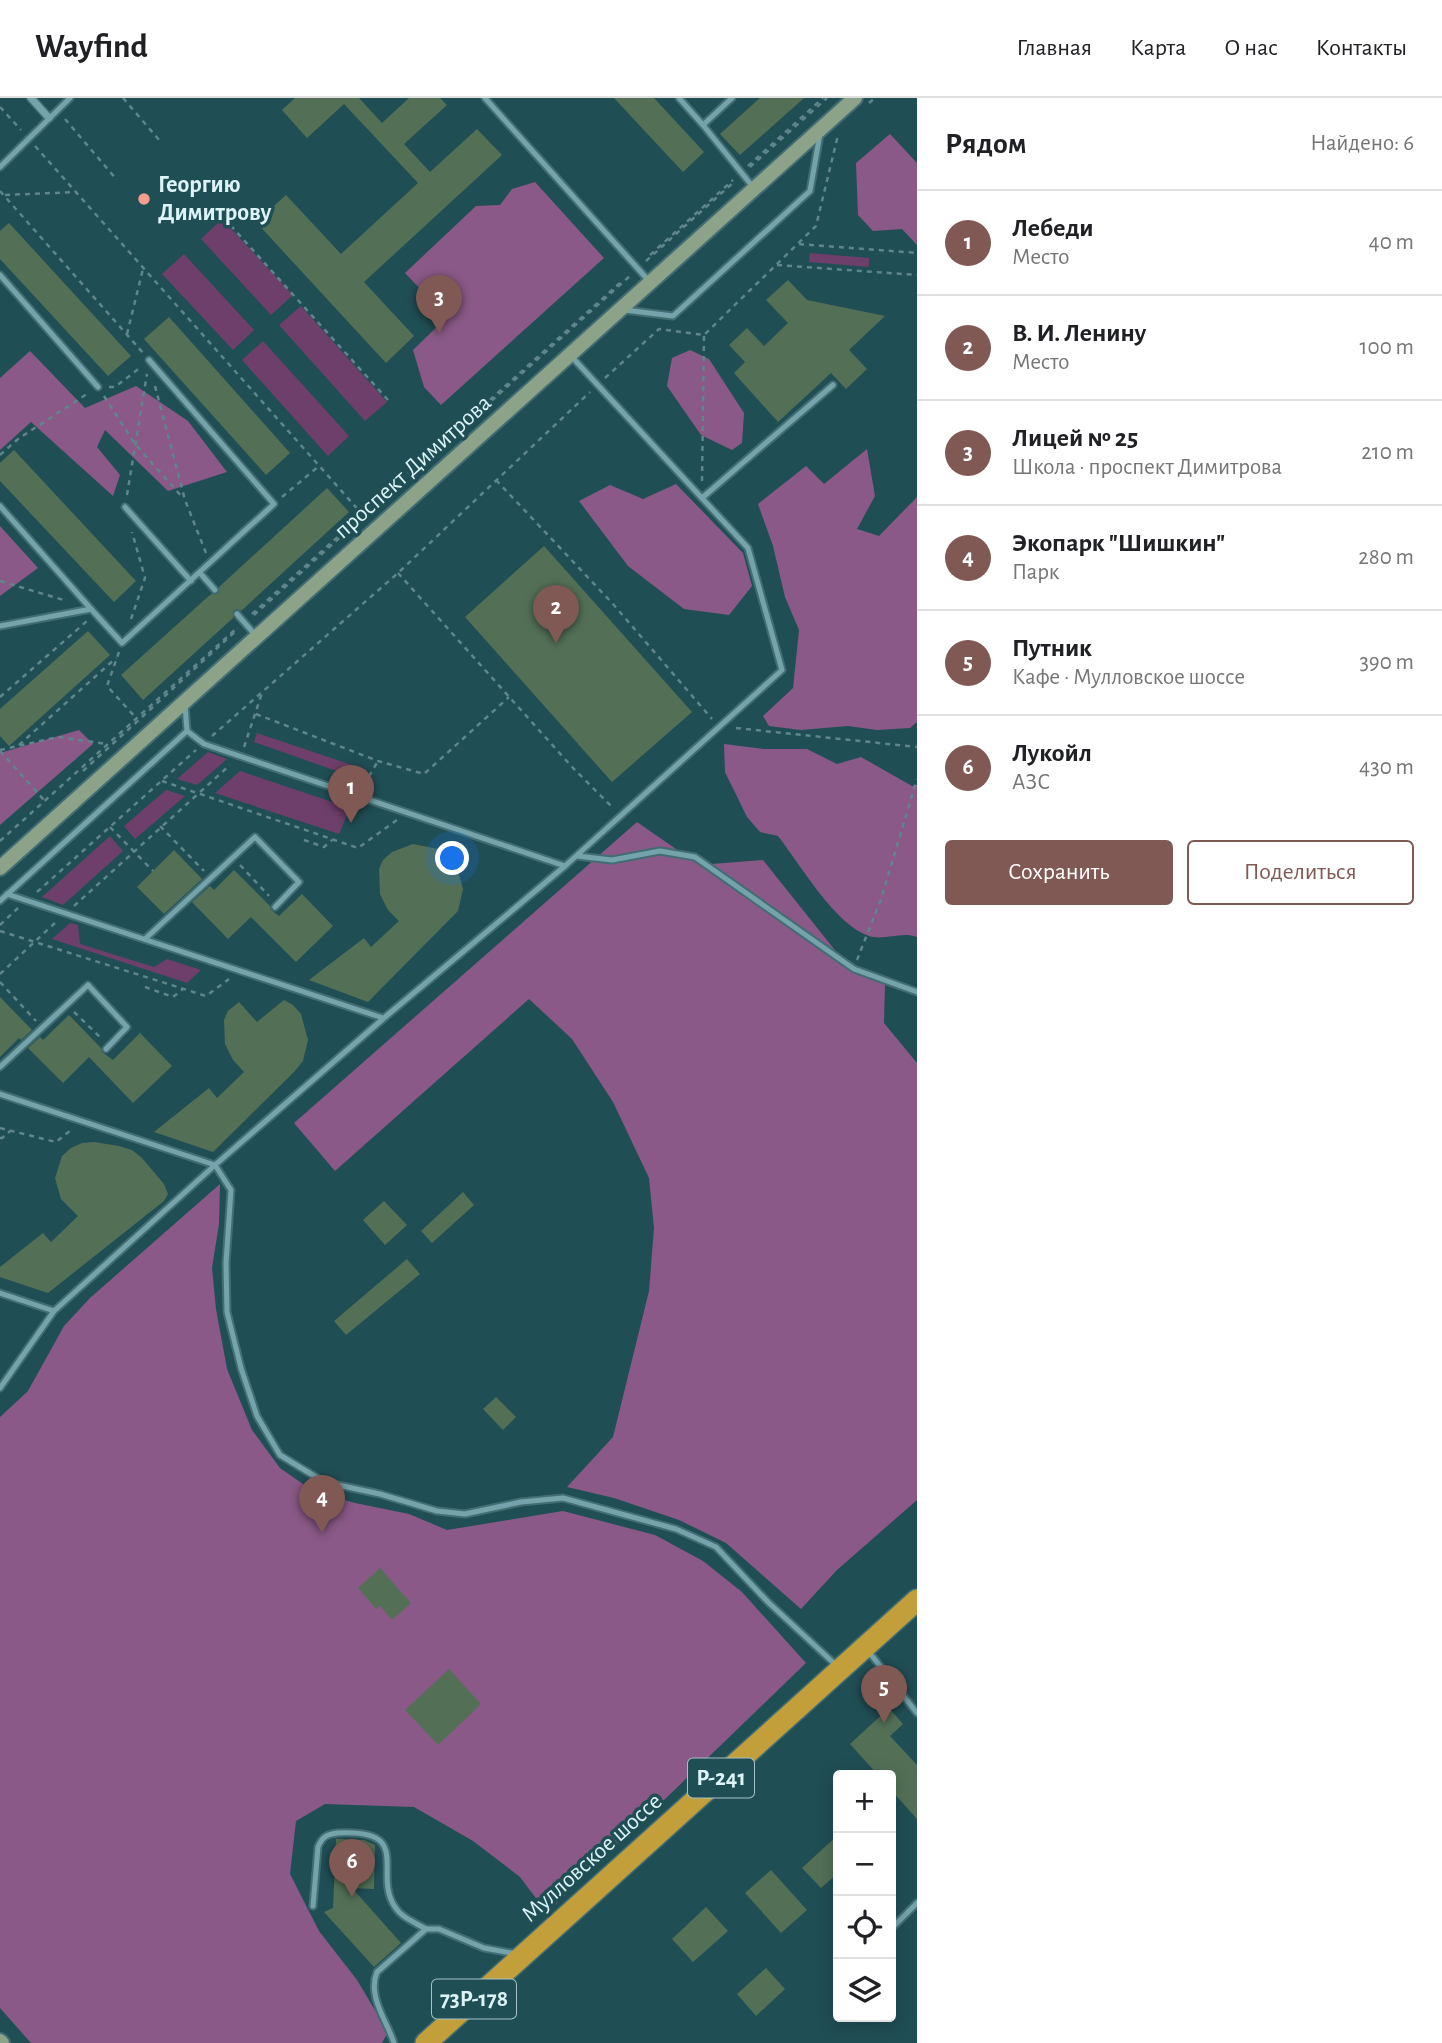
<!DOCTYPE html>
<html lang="ru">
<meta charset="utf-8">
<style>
:root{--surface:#fff;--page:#f6f6f6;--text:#202124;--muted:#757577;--line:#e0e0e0;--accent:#805954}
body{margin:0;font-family:"Alegreya Sans",sans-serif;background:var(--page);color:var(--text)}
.controls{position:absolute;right:21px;bottom:21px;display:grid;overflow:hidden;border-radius:7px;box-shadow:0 4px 18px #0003}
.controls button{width:63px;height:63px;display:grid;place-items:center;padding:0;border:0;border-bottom:2px solid var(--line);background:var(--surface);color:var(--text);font:35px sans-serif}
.you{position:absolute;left:453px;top:761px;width:24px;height:24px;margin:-18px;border:5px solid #fff;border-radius:50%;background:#1a73e8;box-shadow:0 0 0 10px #1a73e833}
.badge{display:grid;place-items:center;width:46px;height:46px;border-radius:50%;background:var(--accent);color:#fff;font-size:23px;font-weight:700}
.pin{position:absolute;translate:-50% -58px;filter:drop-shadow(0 2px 4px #0008)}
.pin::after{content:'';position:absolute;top:37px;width:24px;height:21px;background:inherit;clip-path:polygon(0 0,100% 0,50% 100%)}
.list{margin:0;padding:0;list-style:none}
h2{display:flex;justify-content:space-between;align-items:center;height:91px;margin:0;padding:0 28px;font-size:30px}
h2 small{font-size:23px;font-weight:400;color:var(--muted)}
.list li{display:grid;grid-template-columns:46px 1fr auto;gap:21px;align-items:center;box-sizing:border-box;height:105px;padding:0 28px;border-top:2px solid var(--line)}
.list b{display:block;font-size:26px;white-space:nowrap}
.list p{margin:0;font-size:23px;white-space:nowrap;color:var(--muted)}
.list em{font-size:23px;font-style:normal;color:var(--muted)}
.actions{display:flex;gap:14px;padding:21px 28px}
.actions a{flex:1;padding:16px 0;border:2px solid var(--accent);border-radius:7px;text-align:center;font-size:24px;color:var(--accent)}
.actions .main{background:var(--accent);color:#fff}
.icon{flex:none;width:38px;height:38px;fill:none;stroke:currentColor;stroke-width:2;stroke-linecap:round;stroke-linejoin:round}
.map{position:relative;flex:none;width:917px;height:1945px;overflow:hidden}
header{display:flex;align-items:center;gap:42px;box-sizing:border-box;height:98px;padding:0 35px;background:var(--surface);border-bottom:2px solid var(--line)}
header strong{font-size:33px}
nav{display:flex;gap:38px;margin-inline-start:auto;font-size:24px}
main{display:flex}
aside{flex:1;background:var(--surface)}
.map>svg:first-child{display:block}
</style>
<header>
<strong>Wayfind</strong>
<nav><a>Главная</a><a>Карта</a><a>О нас</a><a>Контакты</a></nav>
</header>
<main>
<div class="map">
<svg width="917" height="1945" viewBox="0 0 917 1945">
<rect width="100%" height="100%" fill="#204e55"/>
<g fill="#6d3f6a">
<polygon points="222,121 293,197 271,217 201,141"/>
<polygon points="810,155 869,160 869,169 809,164"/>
<polygon points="184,156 254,232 233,252 162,176"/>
<polygon points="301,208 387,304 365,323 279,227"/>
<polygon points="263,243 349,338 328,358 242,262"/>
<polygon points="257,635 367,672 362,682 254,644"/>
<polygon points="208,654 227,661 197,687 177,681"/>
<polygon points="240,673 350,710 339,736 215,695"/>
<polygon points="166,692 185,698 135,741 124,728"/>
<polygon points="110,738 123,753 63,807 42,799"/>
<polygon points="70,825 78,827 80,846 154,869 167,861 201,872 187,885 52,841"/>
</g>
<g fill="#8a5987">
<polygon points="890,36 917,65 917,147 902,131 873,133 858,117 856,65"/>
<polygon points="535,84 604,160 441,307 424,289 413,252 447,219 405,175 476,108 500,107 512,91"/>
<polygon points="690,252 709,261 744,315 742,345 732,352 701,337 667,288 672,260"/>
<polygon points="30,253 85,310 136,288 188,323 227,374 168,393 105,332 97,349 120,377 113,398 31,324 0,352 0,280"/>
<polygon points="867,351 875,398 857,431 879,438 917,399 917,624 910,630 877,632 848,628 801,632 769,628 763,618 793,590 799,532 785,499 773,448 758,406 806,368 824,386"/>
<polygon points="676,386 743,455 752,488 729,517 684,511 628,468 579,403 610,387 643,401"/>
<polygon points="0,428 38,470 0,498"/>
<polygon points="79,632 93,646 0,727 0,655"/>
<path d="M724 646 764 651H807L837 666 861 659 912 688 917 687V839C901 833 884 843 869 838 835 827 800 766 778 738L760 734 747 719 725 674Z"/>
<polygon points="637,724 699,767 763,762 838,856 885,885 884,925 917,965 917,1402 837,1472 801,1511 726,1445 679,1422 614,1400 567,1389 613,1339 649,1193 654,1130 649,1080 613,1004 572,941 529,901 335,1073 294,1025"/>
<polygon points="220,1086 219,1126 212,1170 216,1211 227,1271 252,1332 280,1370 313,1393 355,1405 409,1416 447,1432 563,1413 655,1437 703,1463 742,1494 806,1565 547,1815 520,1779 473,1743 414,1709 325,1706 296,1723 290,1776 319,1833 357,1882 388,1934 382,1945 31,1945 0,1910 0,1319 28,1293 64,1228 90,1200"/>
</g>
<g fill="#537057">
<polygon points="295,0 359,0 382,25 409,0 440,0 447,7 404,46 430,74 477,31 502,57 364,184 414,238 386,265 256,124 286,97 341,156 418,85 344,6 307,40 282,12"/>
<polygon points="614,0 654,0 704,54 683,74"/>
<polygon points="760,0 804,0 740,57 720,36"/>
<polygon points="9,125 131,258 108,278 0,161 0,133"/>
<polygon points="788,182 807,202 885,218 849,252 867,271 846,291 831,275 778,324 734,275 745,264 729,247 747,230 764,248 788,225 766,202"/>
<polygon points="169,219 290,355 266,377 144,241"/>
<polygon points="14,352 136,483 114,504 0,383 0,365"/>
<polygon points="327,390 349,414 241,513 237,511 233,513 233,520 143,602 121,577 211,496 219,495 219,489"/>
<polygon points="544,448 692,614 612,684 465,519"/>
<polygon points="88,533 110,557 9,648 0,638 0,611"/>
<polygon points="413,746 438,751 448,756 456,766 463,791 458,813 368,904 309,882 364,840 371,849 399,823 388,812 380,796 379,771 383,762 392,754"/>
<polygon points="174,752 202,781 164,816 137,789"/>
<polygon points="234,772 270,808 271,812 279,818 302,796 333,828 296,864 251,819 228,841 192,804 210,788 214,792"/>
<polygon points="0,899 32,932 21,942 19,940 0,959"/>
<polygon points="284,902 293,907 301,916 308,942 303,963 294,974 213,1054 154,1034 209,990 217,1000 244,974 233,962 225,946 224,922 228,913 239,904 257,924"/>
<polygon points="69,917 101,950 102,954 113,962 140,935 172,968 133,1005 89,959 63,985 28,950 40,939 43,942"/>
<polygon points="94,1044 119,1048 132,1052 142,1060 164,1086 168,1096 164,1103 48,1195 0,1179 0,1169 43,1135 51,1144 78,1118 61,1101 55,1080 62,1058 71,1050 82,1045"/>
<polygon points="463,1094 474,1107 432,1145 421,1133"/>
<polygon points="384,1103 407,1127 385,1147 363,1122"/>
<polygon points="407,1161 420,1176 346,1237 334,1223"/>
<polygon points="496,1299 516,1319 503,1332 483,1311"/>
<polygon points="380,1470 411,1505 392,1522 380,1508 376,1511 358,1490"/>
<polygon points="449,1571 481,1606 438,1647 405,1612"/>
<polygon points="889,1610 903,1626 890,1638 917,1667 917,1721 891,1692 891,1677 878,1677 850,1646"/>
<polygon points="838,1737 838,1775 821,1790 802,1770"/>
<polygon points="336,1741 364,1742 375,1747 374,1791 352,1790 401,1845 374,1869 324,1814 333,1810"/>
<polygon points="771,1772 807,1812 781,1835 745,1795"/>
<polygon points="706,1809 728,1833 693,1864 672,1841"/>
<polygon points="766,1870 785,1891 756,1918 737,1896"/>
</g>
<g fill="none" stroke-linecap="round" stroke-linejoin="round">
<defs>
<g id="lane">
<polyline points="485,0 649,183"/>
<polyline points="679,0 703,27"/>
<polyline points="732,0 703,27 753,89"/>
<polyline points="0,69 70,0"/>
<polyline points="0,177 98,289"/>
<polyline points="625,212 673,218 810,93 820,36"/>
<polyline points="702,400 833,287"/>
<polyline points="0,408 91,511"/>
<polyline points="125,409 191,483"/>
<polyline points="200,475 215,492"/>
<polyline points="237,516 257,539"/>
<polyline points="0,528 91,511 122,545 274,406 149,262"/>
<polyline points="187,633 204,646 565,768"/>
<polyline points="577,758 612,762 660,753 695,759 854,871 917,894"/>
<polyline points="7,796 383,920"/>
<polyline points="0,803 187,633 185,607"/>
<polyline points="145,841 255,739 299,784 275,809"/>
<polyline points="0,969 88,887 127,929 106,951"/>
<polyline points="0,996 215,1067 231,1092 226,1165 227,1214 241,1270 257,1318 280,1357 324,1384 380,1396 437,1413 465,1416 521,1404 563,1400 676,1431 716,1449 768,1504 838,1569"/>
<polyline points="0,1195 54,1213"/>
<polyline points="0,1290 54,1213 215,1067 384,920 565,768 782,572 748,450 571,258"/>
<polyline points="869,1554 917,1615"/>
<path d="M313 1808 318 1749C322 1739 327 1736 338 1735 415 1731 372 1775 395 1809 402 1820 416 1825 426 1831"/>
<polyline points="893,1829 917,1805"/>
<path d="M394 1945C387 1923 367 1898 377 1874L426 1831H439L484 1850 517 1856"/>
</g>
<polyline id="street" points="31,0 49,20"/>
<g id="secondary">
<polyline points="0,770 855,0"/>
<polyline points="0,1943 2,1945"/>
</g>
<polyline id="highway" points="426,1945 917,1502"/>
</defs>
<use href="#lane" stroke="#426d73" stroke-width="9"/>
<use href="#street" stroke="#426d73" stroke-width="10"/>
<use href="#secondary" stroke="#426d73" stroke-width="18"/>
<use href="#highway" stroke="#426d73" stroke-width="24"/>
<g stroke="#5f868c" stroke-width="2.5" stroke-dasharray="5 5" stroke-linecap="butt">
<polyline points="123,0 160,43"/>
<polyline points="869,5 875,0"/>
<polyline points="0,9 21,32"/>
<polyline points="65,21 117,82"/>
<polyline points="35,48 362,416"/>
<polyline points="748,68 823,0"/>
<polyline points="750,69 827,0"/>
<polyline points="0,93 144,256"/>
<polyline points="5,97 76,94"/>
<polyline points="224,120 388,302"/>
<polyline points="799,146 917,155"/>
<polyline points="650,157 733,82"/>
<polyline points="646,163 735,83"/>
<polyline points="777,167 917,177"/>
<polyline points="127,236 143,171"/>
<polyline points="605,280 659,231 704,237 816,128 838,37"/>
<polyline points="155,288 185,402 206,455"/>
<polyline points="109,289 115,289 141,269"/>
<polyline points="104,298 135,346 183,400"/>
<polyline points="0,357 18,341 90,294"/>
<polyline points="496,382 613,506 712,621"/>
<polyline points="702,383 704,237"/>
<polyline points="127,397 147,276"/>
<polyline points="282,399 319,368"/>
<polyline points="398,475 573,670 613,710"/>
<polyline points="0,483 67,503"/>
<polyline points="252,516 622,183"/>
<polyline points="254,517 631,177"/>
<polyline points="131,521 145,480 132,434"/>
<polyline points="119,554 107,588 137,621"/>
<polyline points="0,599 87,523"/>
<polyline points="256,616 378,663 424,676 509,599"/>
<polyline points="736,630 917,649"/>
<polyline points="212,638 398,475 590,294"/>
<polyline points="19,647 116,560"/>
<polyline points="244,649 262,595"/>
<polyline points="0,652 58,639 107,646"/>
<polyline points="0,653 44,702"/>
<polyline points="83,673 238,531"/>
<polyline points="162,683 358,750 397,722"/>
<polyline points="364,687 378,663"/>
<polyline points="160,728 204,773"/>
<polyline points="110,729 153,773"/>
<polyline points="304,742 324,749 332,742"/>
<polyline points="0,743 237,530"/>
<polyline points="240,767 269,798"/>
<polyline points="37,794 196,652"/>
<polyline points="74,808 230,667"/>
<polyline points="0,827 18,810"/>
<polyline points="0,833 206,898 229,881"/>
<polyline points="857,862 881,801 917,681"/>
<polyline points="0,876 56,824"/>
<polyline points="0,884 36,923"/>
<polyline points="145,889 173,899 183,891"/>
<polyline points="74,914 102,941"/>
<polyline points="0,1030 56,1044 71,1032"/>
<polyline points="0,1040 2,1040 10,1033"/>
</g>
<use href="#lane" stroke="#75a3ab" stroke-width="5"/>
<use href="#street" stroke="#75a3ab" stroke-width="7"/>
<use href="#secondary" stroke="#8ca289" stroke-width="14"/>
<use href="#highway" stroke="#c39f3b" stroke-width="21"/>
</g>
<circle fill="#f59d8f" stroke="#204e55" stroke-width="2.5" cx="144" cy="101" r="7"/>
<g text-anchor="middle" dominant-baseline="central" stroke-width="7" stroke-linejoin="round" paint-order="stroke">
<g fill="#204e55" stroke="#a4c2c7" stroke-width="2">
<rect x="688" y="1660.5" width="66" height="39" rx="5"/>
<rect x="432" y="1881.5" width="84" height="39" rx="5"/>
</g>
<g font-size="23" font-weight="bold" fill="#dcf4f8">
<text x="721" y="1680">Р-241</text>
<text x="474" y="1901">73Р-178</text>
</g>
<g font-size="24" font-weight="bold" fill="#dcf4f8" stroke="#204e55" text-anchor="start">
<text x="158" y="87">Георгию<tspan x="158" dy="28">Димитрову</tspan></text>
</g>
<g font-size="24" fill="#dcf4f8" stroke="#204e55">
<text transform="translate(413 369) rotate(-42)">проспект Димитрова</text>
<text transform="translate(592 1760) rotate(-42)">Мулловское шоссе</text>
</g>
</g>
</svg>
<div class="controls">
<button>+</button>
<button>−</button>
<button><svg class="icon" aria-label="locate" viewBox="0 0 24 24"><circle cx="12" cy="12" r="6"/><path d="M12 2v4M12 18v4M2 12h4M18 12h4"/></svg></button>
<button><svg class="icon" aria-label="layers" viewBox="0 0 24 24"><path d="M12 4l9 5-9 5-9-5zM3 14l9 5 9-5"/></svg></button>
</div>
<div class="you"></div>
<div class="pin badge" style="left:351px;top:725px">1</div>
<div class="pin badge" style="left:556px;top:545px">2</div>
<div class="pin badge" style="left:439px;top:235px">3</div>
<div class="pin badge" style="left:322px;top:1435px">4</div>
<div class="pin badge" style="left:884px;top:1625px">5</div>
<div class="pin badge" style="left:352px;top:1799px">6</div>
</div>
<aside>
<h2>Рядом<small>Найдено: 6</small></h2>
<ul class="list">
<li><span class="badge">1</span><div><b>Лебеди</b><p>Место</p></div><em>40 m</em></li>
<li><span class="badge">2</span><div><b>В. И. Ленину</b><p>Место</p></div><em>100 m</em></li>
<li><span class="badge">3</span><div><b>Лицей № 25</b><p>Школа · проспект Димитрова</p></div><em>210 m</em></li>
<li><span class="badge">4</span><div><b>Экопарк &quot;Шишкин&quot;</b><p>Парк</p></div><em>280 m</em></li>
<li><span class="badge">5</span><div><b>Путник</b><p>Кафе · Мулловское шоссе</p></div><em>390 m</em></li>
<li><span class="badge">6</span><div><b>Лукойл</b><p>АЗС</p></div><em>430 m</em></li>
</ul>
<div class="actions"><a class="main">Сохранить</a><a>Поделиться</a></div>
</aside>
</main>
